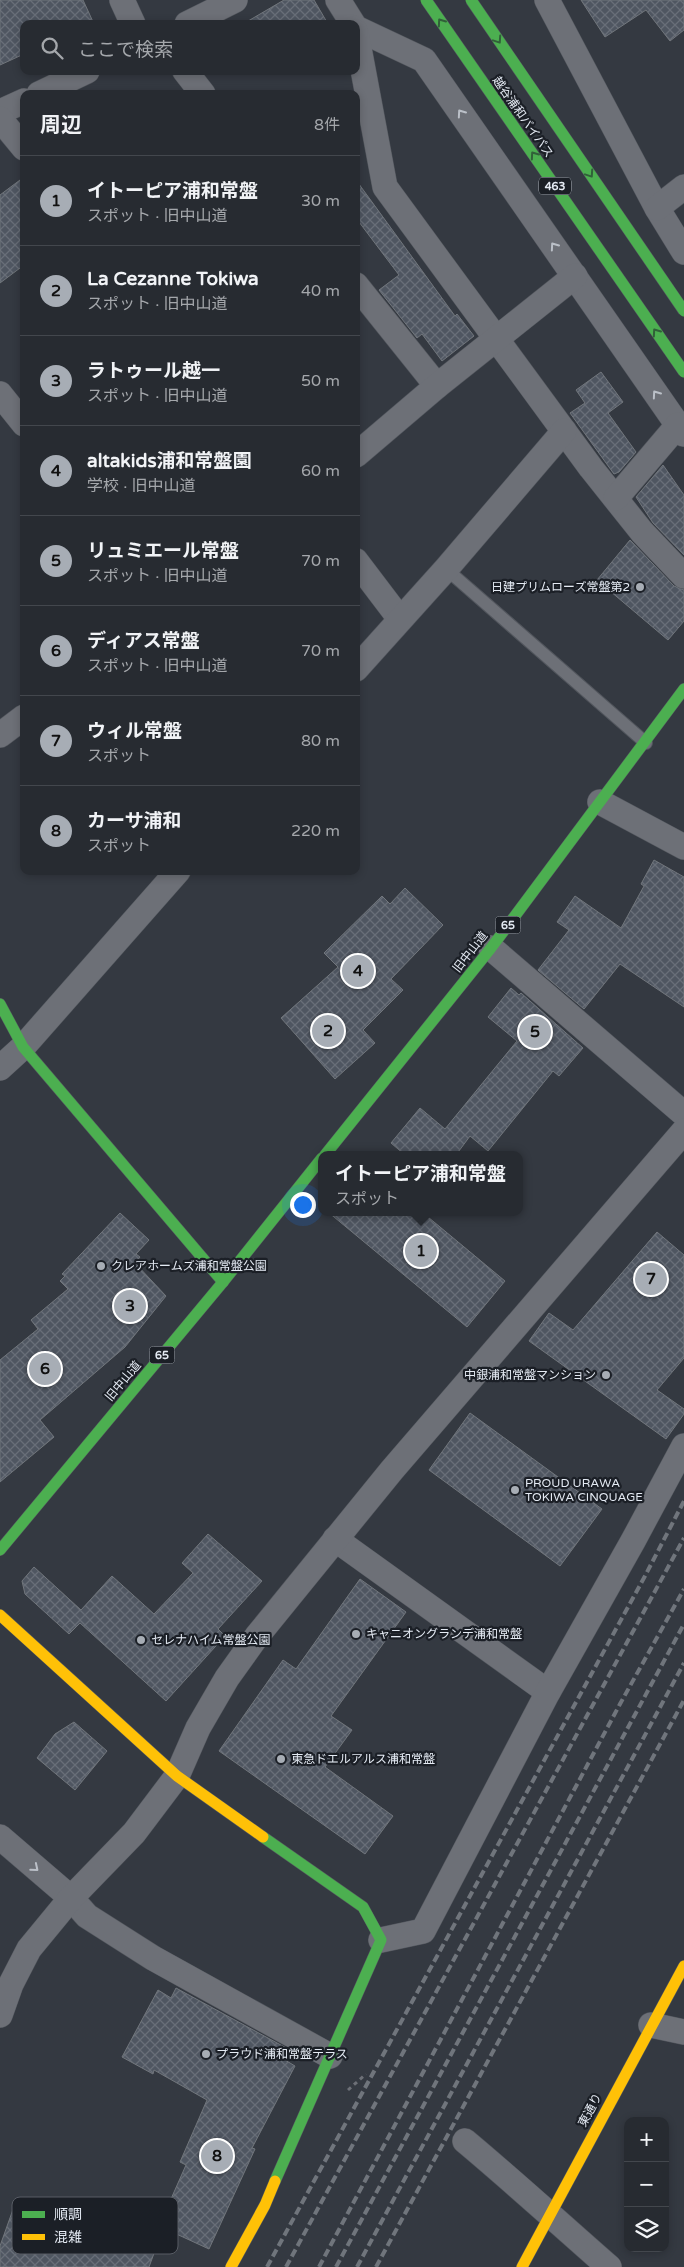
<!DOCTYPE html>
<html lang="ja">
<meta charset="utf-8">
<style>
:root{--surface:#272b31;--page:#2f3339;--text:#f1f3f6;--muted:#a4a7ab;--line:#43474d;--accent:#a7adb5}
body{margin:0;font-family:"Varela Round","Noto Sans JP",sans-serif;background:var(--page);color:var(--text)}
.controls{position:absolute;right:15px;bottom:15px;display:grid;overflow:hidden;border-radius:10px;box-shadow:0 2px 8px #0003}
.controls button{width:45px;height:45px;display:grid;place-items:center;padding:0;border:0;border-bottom:1px solid var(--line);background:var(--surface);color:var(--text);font:25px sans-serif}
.you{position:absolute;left:302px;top:1204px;width:18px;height:18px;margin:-12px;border:4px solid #fff;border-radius:50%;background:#1a73e8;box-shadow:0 0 0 8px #1a73e833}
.badge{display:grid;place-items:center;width:32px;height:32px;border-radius:50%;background:var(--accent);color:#111;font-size:16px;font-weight:700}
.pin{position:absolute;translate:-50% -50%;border:2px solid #fff;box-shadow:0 1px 5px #0006}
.popup{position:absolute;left:318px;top:1151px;width:205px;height:65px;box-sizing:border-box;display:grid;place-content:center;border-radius:10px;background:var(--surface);filter:drop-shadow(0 1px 4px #0005);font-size:16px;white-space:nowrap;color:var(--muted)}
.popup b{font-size:19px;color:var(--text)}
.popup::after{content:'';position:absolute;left:50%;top:100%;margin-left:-10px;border:10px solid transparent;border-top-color:var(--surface)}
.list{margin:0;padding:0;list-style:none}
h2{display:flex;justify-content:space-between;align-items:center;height:65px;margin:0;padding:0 20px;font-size:21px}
h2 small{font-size:16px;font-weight:400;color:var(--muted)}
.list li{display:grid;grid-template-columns:32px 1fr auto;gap:15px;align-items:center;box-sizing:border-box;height:90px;padding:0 20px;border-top:1px solid var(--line)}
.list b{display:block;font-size:19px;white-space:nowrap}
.list p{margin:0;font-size:16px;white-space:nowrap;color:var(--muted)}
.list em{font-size:16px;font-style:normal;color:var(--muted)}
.icon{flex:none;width:28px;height:28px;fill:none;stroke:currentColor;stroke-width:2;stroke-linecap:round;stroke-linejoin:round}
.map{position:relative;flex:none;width:684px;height:2267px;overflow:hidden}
.search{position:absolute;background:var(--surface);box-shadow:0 2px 8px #0003;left:20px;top:20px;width:340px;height:55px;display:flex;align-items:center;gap:12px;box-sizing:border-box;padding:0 18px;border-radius:10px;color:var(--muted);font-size:19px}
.panel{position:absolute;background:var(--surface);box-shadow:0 2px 8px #0003;left:20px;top:90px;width:340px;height:785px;border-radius:10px}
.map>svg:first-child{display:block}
</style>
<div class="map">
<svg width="684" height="2267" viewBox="0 0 684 2267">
<defs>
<pattern id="building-cross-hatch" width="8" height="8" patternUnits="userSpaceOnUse" patternTransform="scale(1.25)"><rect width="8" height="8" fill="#4f5661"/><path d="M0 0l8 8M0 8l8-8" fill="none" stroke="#686e78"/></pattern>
</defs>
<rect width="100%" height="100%" fill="#343941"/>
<g fill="url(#building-cross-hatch)" stroke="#71767c">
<polygon points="0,0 83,0 94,24 24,24 24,54 0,65"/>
<polygon points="284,0 314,0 328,24 243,24"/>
<polygon points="581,0 684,0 684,30 670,41 646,10 605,37"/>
<polygon points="24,177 24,265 0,283 0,195"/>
<polygon points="356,180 455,316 457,314 474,336 442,361 422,334 417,338 379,290 399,275 356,218"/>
<polygon points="601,372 623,402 608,413 636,452 619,472 614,474 570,413 585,403 576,390"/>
<polygon points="663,465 684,495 684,555 653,523 636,497"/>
<polygon points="630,540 674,586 684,590 684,621 668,640 597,580"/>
<polygon points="654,860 684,877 684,1007 620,964 584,1009 538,970 569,930 557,922 575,896 621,928 644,886 641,884"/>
<polygon points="405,888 443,925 391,979 403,990 363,1030 375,1043 335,1079 281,1018 338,967 324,953 382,896 390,904"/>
<polygon points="511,988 519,995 521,993 583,1048 559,1076 553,1071 488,1151 470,1136 456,1155 405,1155 391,1143 420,1108 445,1129 517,1041 488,1017"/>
<polygon points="328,1212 422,1212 505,1281 467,1327"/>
<polygon points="120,1213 149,1240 136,1254 140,1257 135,1263 166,1296 125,1347 40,1420 54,1437 0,1482 0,1360 38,1329 31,1320 68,1289 60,1281 65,1276 62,1274"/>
<polygon points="657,1232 684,1255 684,1358 657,1390 684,1409 684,1414 666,1439 529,1341 549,1313 573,1330"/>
<polygon points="470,1413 602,1509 560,1566 429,1470"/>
<polygon points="208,1534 262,1581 218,1629 225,1636 166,1701 80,1623 69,1634 25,1594 22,1581 34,1567 81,1610 112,1576 154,1614 193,1573 182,1563"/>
<polygon points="360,1579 406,1612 331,1716 352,1730 325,1767 393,1816 365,1854 219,1751 283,1660 296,1669"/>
<polygon points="74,1722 107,1751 75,1790 37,1758 55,1734"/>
<polygon points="176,1988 290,2050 285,2060 295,2066 252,2148 255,2149 209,2249 159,2226 186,2165 180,2162 207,2100 154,2070 153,2074 122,2057 158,1990 171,1998"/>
<polygon points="16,2201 103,2234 106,2227 157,2245 149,2267 0,2267 0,2246"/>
</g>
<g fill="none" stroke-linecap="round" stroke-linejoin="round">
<defs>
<polyline id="lane" points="453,575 646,743"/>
<g id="street">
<polyline points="122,0 133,24"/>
<polyline points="338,0 353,24"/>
<polyline points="547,0 657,208 684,252"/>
<polyline points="187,24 235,0"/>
<polyline points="356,28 424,60 684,434"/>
<polyline points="356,32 385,187 591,468 642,532 684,576"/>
<polyline points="185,71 203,94"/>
<polyline points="39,94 87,71"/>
<polyline points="0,112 24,101"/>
<polyline points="0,119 24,148"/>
<polyline points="657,208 684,187"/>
<polyline points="356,285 437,386"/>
<polyline points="0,394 24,424"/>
<polyline points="356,455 437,386 575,276"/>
<polyline points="616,498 678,425"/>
<polyline points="356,561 400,619"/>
<polyline points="356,669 446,569 564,431"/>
<polyline points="0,735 24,717"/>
<polyline points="600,802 684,847"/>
<polyline points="491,948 684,1114"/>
<polyline points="0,1068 23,1047 178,871"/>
<polyline points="335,1539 548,1692"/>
<polyline points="0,1837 71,1898 87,1916 153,1958 330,2056"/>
<polyline points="381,1940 423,1931 548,1692 633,1541 684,1446"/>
<polyline points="0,2015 11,1984 29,1949 71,1898 134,1833 177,1776 198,1728 227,1678 257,1636 392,1470 684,1131"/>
<polyline points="651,2025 684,2032"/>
<path d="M465 2141C514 2182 561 2225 609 2267"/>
</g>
<g id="fast">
<polyline points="0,1004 23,1047 223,1282"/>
<polyline points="325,1155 491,948 684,689"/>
<polyline points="0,1550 223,1282 322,1158"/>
<polyline points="263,1837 363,1907 381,1940 275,2181"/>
</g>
<g id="slow">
<polyline points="0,1615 177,1776 263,1837"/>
<polyline points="231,2267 265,2205 275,2181"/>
<polyline points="522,2267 684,1966"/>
</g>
</defs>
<use href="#lane" stroke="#52565d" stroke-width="14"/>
<use href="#street" stroke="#52565d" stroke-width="26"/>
<use href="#fast" stroke="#52565d" stroke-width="12"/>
<use href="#slow" stroke="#52565d" stroke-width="12"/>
<polyline stroke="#6d7077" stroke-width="3" stroke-dasharray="4 4" stroke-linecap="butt" points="348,2090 366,2074"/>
<use href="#lane" stroke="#6d7077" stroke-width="12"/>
<use href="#street" stroke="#6d7077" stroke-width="25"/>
<use href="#fast" stroke="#4caf50" stroke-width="11"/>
<use href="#slow" stroke="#ffc107" stroke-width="11"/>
<g stroke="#70757c" stroke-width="4" stroke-dasharray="8 4" stroke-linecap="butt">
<polyline points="267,2267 645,1576 684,1501"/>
<polyline points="286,2267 684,1538"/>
<polyline points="319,2267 620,1704 684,1589"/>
<polyline points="336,2267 684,1624"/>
<polyline points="357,2267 684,1663"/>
<polyline points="376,2267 684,1700"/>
</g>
<defs>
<g id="fast-bridge">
<polyline points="426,0 684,372"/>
<polyline points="471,0 684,311"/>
</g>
</defs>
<use href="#fast-bridge" stroke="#52565d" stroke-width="12" stroke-linecap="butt"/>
<use href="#fast-bridge" stroke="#4caf50" stroke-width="11"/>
</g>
<defs><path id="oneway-chevron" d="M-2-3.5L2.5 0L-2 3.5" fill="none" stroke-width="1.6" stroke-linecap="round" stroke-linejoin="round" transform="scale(1.25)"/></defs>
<g stroke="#316039">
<use href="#oneway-chevron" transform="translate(441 22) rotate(-125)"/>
<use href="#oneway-chevron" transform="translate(498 40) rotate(56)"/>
<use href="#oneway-chevron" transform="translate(534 155) rotate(-125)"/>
<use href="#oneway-chevron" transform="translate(590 174) rotate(56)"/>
<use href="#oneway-chevron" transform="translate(656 332) rotate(-125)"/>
</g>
<g stroke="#bbc0c8">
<use href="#oneway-chevron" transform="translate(461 113) rotate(-125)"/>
<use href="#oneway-chevron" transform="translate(554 246) rotate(-125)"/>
<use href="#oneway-chevron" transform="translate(656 394) rotate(-125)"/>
<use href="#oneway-chevron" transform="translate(35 1868) rotate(40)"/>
</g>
<g fill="#a7adb5" stroke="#1b1f26" stroke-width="2">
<circle cx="640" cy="587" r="5"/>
<circle cx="101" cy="1266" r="5"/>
<circle cx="606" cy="1375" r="5"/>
<circle cx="515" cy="1490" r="5"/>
<circle cx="356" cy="1634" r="5"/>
<circle cx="141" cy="1640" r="5"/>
<circle cx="281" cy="1759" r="5"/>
<circle cx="206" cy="2054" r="5"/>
</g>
<g text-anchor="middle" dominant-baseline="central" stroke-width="4.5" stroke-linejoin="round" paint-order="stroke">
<g fill="#1b1f26" stroke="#a8aeb6" stroke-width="1">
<rect x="539" y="177.5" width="32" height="17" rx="4"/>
<rect x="495.5" y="916.5" width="25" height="17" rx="4"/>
<rect x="149.5" y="1346.5" width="25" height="17" rx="4"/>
</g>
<g font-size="11" font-weight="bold" fill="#e5ebf4">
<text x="555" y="186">463</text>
<text x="508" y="925">65</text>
<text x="162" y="1355">65</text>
</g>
<g font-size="12" fill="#e5ebf4" stroke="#1b1f26">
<text transform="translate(523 117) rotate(55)">越谷浦和バイパス</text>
<text transform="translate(470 952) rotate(-52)">旧中山道</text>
<text transform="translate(123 1381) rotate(-50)">旧中山道</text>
<text transform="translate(590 2110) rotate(-62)">東通り</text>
</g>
<g font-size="12" fill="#e5ebf4" stroke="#1b1f26" text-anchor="start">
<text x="630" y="587" text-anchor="end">日建プリムローズ常盤第2</text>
<text x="111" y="1266">クレアホームズ浦和常盤公園</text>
<text x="596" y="1375" text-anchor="end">中銀浦和常盤マンション</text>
<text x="525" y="1483">PROUD URAWA<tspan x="525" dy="14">TOKIWA CINQUAGE</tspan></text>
<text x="366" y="1634">キャニオングランデ浦和常盤</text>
<text x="151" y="1640">セレナハイム常盤公園</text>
<text x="291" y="1759">東急ドエルアルス浦和常盤</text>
<text x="216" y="2054">プラウド浦和常盤テラス</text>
</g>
</g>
<rect x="12" y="2197" width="166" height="57" rx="8" fill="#1b1f26" stroke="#585c64" stroke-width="1"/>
<rect x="22" y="2211" width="23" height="7" fill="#4caf50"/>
<rect x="22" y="2234" width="23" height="6" fill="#ffc107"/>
<g font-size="14" fill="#e5ebf4">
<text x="54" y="2219">順調</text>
<text x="54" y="2242">混雑</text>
</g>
</svg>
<div class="controls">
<button>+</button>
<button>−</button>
<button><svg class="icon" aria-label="layers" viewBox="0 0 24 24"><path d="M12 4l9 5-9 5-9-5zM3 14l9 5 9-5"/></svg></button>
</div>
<div class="you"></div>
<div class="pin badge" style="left:421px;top:1251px">1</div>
<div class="popup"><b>イトーピア浦和常盤</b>スポット</div>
<div class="pin badge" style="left:328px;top:1031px">2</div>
<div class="pin badge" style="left:130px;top:1306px">3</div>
<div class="pin badge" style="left:358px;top:971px">4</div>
<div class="pin badge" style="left:535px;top:1032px">5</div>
<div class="pin badge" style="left:45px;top:1369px">6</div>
<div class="pin badge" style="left:651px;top:1279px">7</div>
<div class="pin badge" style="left:217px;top:2156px">8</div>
<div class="search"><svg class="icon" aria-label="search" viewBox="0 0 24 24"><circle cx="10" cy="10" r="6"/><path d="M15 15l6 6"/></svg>ここで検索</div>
<section class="panel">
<h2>周辺<small>8件</small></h2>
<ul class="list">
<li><span class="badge">1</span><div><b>イトーピア浦和常盤</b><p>スポット · 旧中山道</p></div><em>30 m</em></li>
<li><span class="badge">2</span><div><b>La Cezanne Tokiwa</b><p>スポット · 旧中山道</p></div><em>40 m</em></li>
<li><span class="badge">3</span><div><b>ラトゥール越一</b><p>スポット · 旧中山道</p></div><em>50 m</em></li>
<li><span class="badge">4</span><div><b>altakids浦和常盤園</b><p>学校 · 旧中山道</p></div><em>60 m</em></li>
<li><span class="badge">5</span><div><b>リュミエール常盤</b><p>スポット · 旧中山道</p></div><em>70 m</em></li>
<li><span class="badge">6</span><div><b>ディアス常盤</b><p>スポット · 旧中山道</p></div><em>70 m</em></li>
<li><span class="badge">7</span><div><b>ウィル常盤</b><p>スポット</p></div><em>80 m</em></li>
<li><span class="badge">8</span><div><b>カーサ浦和</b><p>スポット</p></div><em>220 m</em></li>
</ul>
</section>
</div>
